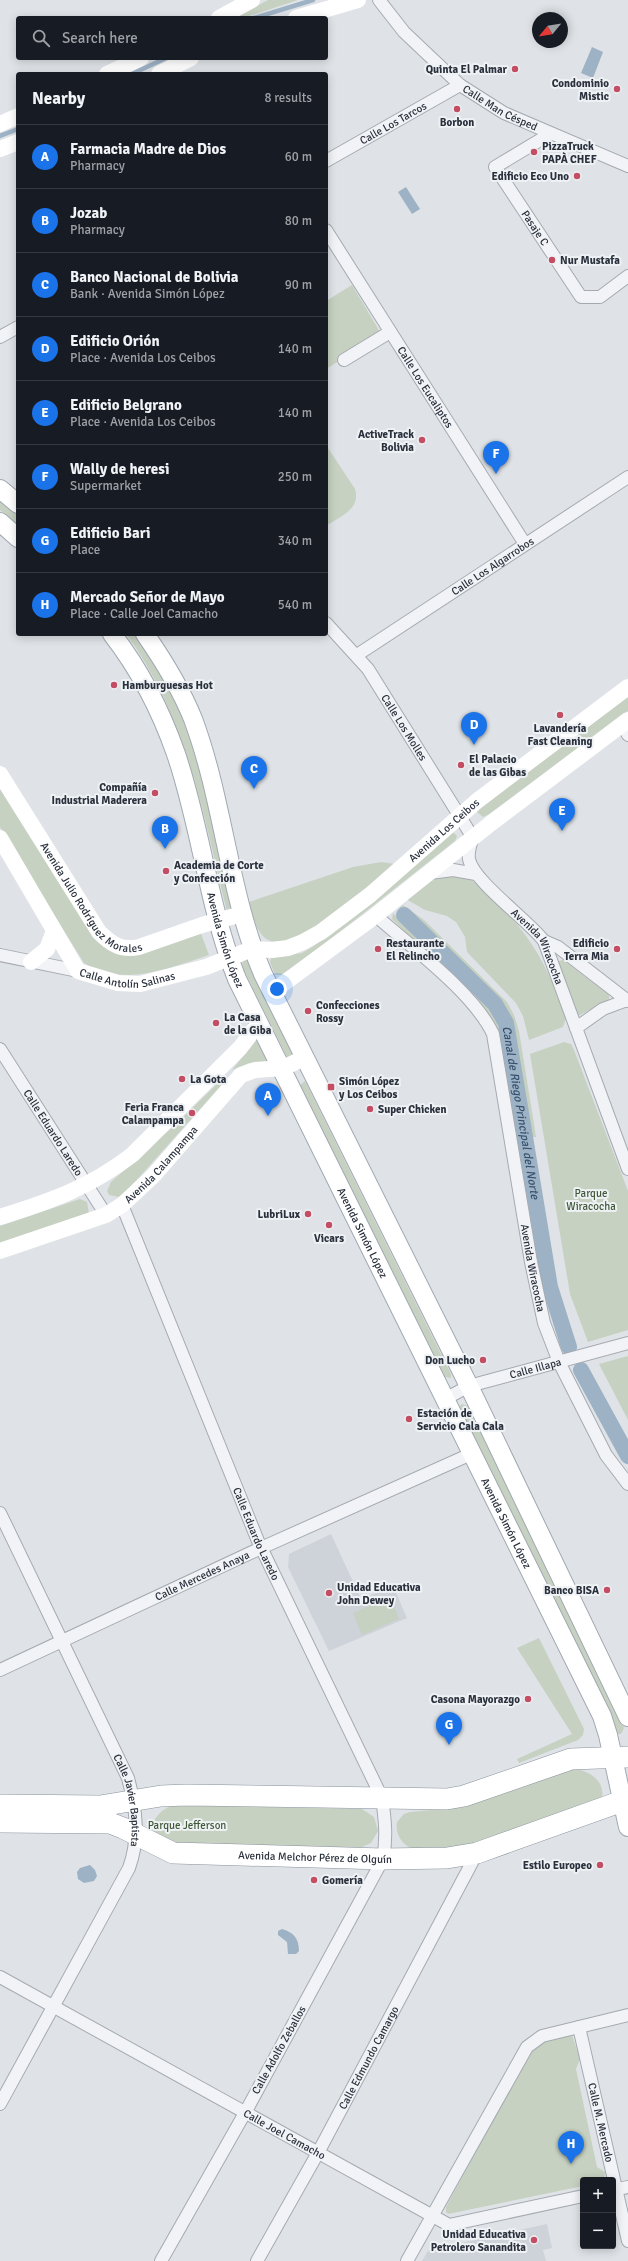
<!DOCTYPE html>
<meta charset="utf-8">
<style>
:root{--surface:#171b24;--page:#20242c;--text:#f1f3f6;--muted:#9ea1a6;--line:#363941;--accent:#1a73e8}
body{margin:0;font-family:Signika,sans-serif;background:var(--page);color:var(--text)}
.controls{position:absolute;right:12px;bottom:12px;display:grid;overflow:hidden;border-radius:4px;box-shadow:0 2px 10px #0003}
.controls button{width:36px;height:36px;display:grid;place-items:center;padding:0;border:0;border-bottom:1px solid var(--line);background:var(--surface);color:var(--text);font:20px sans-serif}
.compass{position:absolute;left:532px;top:12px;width:36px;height:36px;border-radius:50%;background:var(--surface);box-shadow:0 2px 10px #0003;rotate:240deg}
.you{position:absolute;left:277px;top:989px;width:14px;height:14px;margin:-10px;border:3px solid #fff;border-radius:50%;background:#1a73e8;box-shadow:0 0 0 6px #1a73e833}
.badge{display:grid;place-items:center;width:26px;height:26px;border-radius:50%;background:var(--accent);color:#fff;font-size:13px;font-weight:700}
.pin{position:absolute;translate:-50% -33px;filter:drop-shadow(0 1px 2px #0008)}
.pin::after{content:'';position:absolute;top:21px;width:14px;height:12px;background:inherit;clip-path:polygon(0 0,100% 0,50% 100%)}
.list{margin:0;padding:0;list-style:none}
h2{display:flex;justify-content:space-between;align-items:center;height:52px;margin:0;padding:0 16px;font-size:17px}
h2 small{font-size:13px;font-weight:400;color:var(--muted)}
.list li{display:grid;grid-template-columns:26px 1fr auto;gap:12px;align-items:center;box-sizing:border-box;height:64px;padding:0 16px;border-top:1px solid var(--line)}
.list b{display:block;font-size:15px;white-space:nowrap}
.list p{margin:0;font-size:13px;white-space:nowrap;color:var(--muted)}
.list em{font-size:13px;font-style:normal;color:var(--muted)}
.icon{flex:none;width:22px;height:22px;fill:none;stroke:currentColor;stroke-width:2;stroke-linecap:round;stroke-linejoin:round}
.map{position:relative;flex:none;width:628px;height:2261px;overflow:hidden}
.search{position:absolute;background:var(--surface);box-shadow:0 2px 10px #0003;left:16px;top:16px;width:312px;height:44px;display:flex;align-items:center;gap:10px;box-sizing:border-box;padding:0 14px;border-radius:4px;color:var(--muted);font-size:15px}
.panel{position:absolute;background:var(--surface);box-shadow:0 2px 10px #0003;left:16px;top:72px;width:312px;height:564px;border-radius:4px}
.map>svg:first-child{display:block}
</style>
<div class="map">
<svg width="628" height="2261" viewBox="0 0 628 2261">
<rect width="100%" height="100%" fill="#dfe3e7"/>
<g fill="#ced2d9">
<polygon points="331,1534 361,1599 393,1586 407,1618 329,1651 288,1567 289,1554"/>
<polygon points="547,2224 552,2248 543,2250 546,2261 422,2261 428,2251 437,2243 461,2243"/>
</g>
<g fill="#c6d1c1">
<polygon points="268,0 298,0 243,18 235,18"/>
<polygon points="352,285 380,332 377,337 326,369 326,301"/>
<path d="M326 445 355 489C361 509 341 516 326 526Z"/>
<polygon points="0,500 18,516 18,526 0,510"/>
<path d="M126 634H135C152 659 169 685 180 713 206 776 218 845 234 910L227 912C204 816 186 715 126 634Z"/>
<polygon points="628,697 628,711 489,814 483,817 477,812 479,808"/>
<path d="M0 784 114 953 122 955H133L200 931 209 955C169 968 123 988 84 963L0 827Z"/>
<polygon points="453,832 457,836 455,841 299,964 281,975 275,975 270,962 271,958 302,953 314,946"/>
<path d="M381 862 395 864C374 882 291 959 265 938 255 930 252 913 249 902L353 867Z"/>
<path d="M461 875C488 885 525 931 539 956 550 975 558 997 566 1018L563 1027 529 1040 523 1016 516 1003 467 952 465 937 456 922 447 916 425 910 406 899C427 882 434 876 461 875Z"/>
<polygon points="403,905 424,920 507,1002 514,1015 519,1031 536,1137 532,1137 514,1034 509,1018 502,1006 399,908"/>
<polygon points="393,913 494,1010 501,1022 522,1139 517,1140 494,1023 489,1014 392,919"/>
<polygon points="248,959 294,1054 290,1058 287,1057 242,966 243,960"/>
<polygon points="563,960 609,995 609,1000 578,1016 557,966 559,961"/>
<polygon points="257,1039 270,1063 249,1063 232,1070"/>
<polygon points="564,1042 571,1044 574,1050 628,1191 628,1330 588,1342 570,1294 530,1054"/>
<polygon points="223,1078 226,1080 125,1193 119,1197 109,1195 107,1191 111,1182 178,1122"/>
<polygon points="305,1081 451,1374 451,1378 445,1377 300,1085"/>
<polygon points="80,1199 87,1202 89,1214 0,1246 0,1226"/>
<polygon points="628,1356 628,1420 599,1364"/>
<polygon points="462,1404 468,1406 618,1710 624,1728 621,1734 618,1734 610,1714 461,1410 460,1406"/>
<polygon points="390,1597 399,1619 362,1635 353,1613"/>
<polygon points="539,1638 584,1729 583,1735 578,1740 519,1763 517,1759 572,1734 517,1648"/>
<path d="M572 1769C587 1769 605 1780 602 1797L486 1841 461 1847 412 1849C401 1843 395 1834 397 1822L404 1814 410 1812 463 1807Z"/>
<path d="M175 1805 362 1809 374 1817 378 1831 371 1843 360 1848 175 1846C170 1843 161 1840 157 1836 145 1823 163 1807 175 1805Z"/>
<polygon points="572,2035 580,2059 576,2069 597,2167 605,2172 604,2179 583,2180 583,2186 448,2214 446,2212 446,2207 529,2054 543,2040"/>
</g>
<g fill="#9db2c5">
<polygon points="592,47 603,52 593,78 581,73"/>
<polygon points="406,187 420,209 412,214 398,192"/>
<polygon points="90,1865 95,1870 97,1876 94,1881 84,1883 78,1879 77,1872 80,1868"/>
<path d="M282 1929C293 1932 299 1938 299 1951L296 1954H288L287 1942 278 1935V1931Z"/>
</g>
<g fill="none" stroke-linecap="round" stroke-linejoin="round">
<g stroke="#9db2c5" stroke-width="4.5">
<polyline points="254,18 313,0"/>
<polyline points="132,74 166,58"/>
<polyline points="0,136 18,129"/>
</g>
<g stroke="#9db2c5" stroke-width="16">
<path id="s1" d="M404 915 495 1004 506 1023 550 1287 569 1347"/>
<polyline points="581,1370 628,1456"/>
</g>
<defs>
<g id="street">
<path id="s2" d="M379 0 404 32 460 85 504 113 628 166"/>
<path id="s3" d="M550 134 495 167 581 297H600L628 276"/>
<path id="s4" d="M326 161 460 85"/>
<path id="s5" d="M326 230 525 544"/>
<polyline points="0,337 18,327"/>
<polyline points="344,360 390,332"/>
<path id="s6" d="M326 623 368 669 459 815 473 838C470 845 468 852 469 859 473 881 528 920 544 941L628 1169"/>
<path id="s7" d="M357 655 628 477"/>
<polyline points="622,724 628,735"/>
<polyline points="430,873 453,870 476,874"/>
<path id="s8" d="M375 915C410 946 474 993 493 1034L531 1262 544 1323 559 1362 606 1455 628 1484"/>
<polyline points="544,941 558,947 628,1001"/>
<polyline points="0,955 78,971"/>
<polyline points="576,1028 603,1009 627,1000"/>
<path id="s9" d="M0 1049 106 1215"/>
<path id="s10" d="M122 1205 258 1541 382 1798C385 1819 387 1838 383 1859L246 2111 161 2261"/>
<path id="s11" d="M445 1399 469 1386 628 1343"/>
<path id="s12" d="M0 1513 128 1778C136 1808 140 1838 129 1868L0 2104"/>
<path id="s13" d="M0 1670 261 1548 471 1454"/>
<path id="s14" d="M0 1977 449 2225 583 2196"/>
<path id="s15" d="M579 2027 628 2241"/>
<polyline points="613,2190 628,2187"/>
<path id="s16" d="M257 2261 319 2151 477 1853"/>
<polyline points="407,2261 527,2047 542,2036 628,2015"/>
</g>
<g id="primary">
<polyline points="0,489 18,504"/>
<polyline points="0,522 18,538"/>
<path id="s20" d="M112 634C140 670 161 711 176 754 201 827 208 906 237 979L602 1716 608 1735 628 1827"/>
<path d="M145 634C163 660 181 689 193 719 224 802 228 892 263 974L469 1386 628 1717"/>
</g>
<g id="highway">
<polyline points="0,1805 100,1806 161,1796 186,1795 447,1799 464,1796 571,1759 628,1757"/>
<path id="s21" d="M0 1822 110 1823 123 1828 173 1853 383 1859 447 1858 477 1853 628 1799"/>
</g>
</defs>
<use href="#street" stroke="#a5aab1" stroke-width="14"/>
<use href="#primary" stroke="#a0a8b2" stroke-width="20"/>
<use href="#highway" stroke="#88919d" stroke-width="22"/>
<use href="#street" stroke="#f2f3f6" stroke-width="12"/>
<g stroke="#fff" stroke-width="16">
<polyline points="219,18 252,0"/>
<polyline points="296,18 358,0"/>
<polyline points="107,74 141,58"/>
<polyline points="159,74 191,58"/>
<polyline points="0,124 18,116"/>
<polyline points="0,149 18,142"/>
<path id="s17" d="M0 774 99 932C111 944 121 951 139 947L202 925 242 914"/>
<path id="s18" d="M0 838 78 971 118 983 140 984 206 967 252 949 272 950 288 948 303 942 321 932 370 895 477 801 628 687"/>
<polyline points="31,962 47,949 54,931"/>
<polyline points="272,992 371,919 490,824 628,720"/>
<path d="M0 1217C51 1201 89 1188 132 1155L240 1048 259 1023"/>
<path id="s19" d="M0 1251 106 1215 122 1205 153 1176 241 1075 255 1070 283 1068 304 1058"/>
</g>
<use href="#primary" stroke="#fff" stroke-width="18"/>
<use href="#highway" stroke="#fff" stroke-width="21"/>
</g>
<g fill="#c34e64" stroke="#eff2f5" stroke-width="1.5">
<circle cx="515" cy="69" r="4"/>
<circle cx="617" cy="89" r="4"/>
<circle cx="457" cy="109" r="4"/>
<circle cx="534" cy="152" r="4"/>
<circle cx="577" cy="176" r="4"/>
<circle cx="552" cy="260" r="4"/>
<circle cx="422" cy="440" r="4"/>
<circle cx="114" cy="685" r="4"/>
<circle cx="560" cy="715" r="4"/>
<circle cx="461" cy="765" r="4"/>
<circle cx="155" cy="793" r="4"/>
<circle cx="166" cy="871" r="4"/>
<circle cx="378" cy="949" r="4"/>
<circle cx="617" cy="949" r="4"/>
<circle cx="308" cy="1011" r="4"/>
<circle cx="216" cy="1023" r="4"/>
<circle cx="182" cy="1079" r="4"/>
<rect x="327" y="1083" width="8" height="8" rx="2"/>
<circle cx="370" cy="1109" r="4"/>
<circle cx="192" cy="1113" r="4"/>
<circle cx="308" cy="1214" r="4"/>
<circle cx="329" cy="1225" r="4"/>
<circle cx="483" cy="1360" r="4"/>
<circle cx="409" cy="1419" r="4"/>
<circle cx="607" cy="1590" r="4"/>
<circle cx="329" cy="1593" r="4"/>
<circle cx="528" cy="1699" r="4"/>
<circle cx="600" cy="1865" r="4"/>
<circle cx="314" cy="1880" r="4"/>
<circle cx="534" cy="2240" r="4"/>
</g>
<g text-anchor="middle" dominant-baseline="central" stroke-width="4" stroke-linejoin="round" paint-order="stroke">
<g font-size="11" font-weight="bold" fill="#2a313d" stroke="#eff2f5" text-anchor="start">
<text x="507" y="69" text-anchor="end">Quinta El Palmar</text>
<text x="609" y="83" text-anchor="end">Condominio<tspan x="609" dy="13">Mistic</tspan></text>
<text x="457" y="122" text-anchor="middle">Borbon</text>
<text x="542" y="146">PizzaTruck<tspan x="542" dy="13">PAPÀ CHEF</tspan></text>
<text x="569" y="176" text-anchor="end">Edificio Eco Uno</text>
<text x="560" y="260">Nur Mustafa</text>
<text x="414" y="434" text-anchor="end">ActiveTrack<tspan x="414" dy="13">Bolivia</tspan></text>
<text x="122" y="685">Hamburguesas Hot</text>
<text x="560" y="728" text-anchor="middle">Lavandería<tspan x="560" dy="13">Fast Cleaning</tspan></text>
<text x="469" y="759">El Palacio<tspan x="469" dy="13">de las Gibas</tspan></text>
<text x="147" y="787" text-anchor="end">Compañía<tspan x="147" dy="13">Industrial Maderera</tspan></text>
<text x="174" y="865">Academia de Corte<tspan x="174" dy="13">y Confección</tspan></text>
<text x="386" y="943">Restaurante<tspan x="386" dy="13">El Relincho</tspan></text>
<text x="609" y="943" text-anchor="end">Edificio<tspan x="609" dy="13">Terra Mia</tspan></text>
<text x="316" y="1005">Confecciones<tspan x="316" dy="13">Rossy</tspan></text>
<text x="224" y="1017">La Casa<tspan x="224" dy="13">de la Giba</tspan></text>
<text x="190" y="1079">La Gota</text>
<text x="339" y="1081">Simón López<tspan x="339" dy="13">y Los Ceibos</tspan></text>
<text x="184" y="1107" text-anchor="end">Feria Franca<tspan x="184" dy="13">Calampampa</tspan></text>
<text x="378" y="1109">Super Chicken</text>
<text x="300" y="1214" text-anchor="end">LubriLux</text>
<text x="329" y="1238" text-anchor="middle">Vicars</text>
<text x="475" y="1360" text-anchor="end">Don Lucho</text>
<text x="417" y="1413">Estación de<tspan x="417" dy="13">Servicio Cala Cala</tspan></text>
<text x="337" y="1587">Unidad Educativa<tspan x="337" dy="13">John Dewey</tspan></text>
<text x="599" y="1590" text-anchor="end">Banco BISA</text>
<text x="520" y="1699" text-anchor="end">Casona Mayorazgo</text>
<text x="592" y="1865" text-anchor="end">Estilo Europeo</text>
<text x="322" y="1880">Gomería</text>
<text x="526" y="2234" text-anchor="end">Unidad Educativa<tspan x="526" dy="13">Petrolero Sanandita</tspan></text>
</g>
<g font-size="11" fill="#2a313d" stroke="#eff2f5">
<text stroke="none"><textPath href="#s2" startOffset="164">Calle Man Césped</textPath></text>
<text stroke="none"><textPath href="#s4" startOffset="77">Calle Los Tarcos</textPath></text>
<text stroke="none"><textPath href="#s3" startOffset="137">Pasaje C</textPath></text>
<text stroke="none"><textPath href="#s5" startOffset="186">Calle Los Eucaliptos</textPath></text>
<text stroke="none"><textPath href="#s7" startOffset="162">Calle Los Algarrobos</textPath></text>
<text stroke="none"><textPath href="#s6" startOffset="131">Calle Los Molles</textPath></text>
<text stroke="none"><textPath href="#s18" startOffset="568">Avenida Los Ceibos</textPath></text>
<text stroke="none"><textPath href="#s17" startOffset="158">Avenida Julio Rodríguez Morales</textPath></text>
<text stroke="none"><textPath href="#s20" startOffset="329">Avenida Simón López</textPath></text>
<text stroke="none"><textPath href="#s6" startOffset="396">Avenida Wiracocha</textPath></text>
<text stroke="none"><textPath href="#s18" startOffset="205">Calle Antolín Salinas</textPath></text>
<text stroke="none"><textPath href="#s9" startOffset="99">Calle Eduardo Laredo</textPath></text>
<text stroke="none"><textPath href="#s19" startOffset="187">Avenida Calampampa</textPath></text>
<text stroke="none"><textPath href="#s20" startOffset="653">Avenida Simón López</textPath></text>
<text stroke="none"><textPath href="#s8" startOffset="406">Avenida Wiracocha</textPath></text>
<text stroke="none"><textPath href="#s11" startOffset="96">Calle Illapa</textPath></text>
<text stroke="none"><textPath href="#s20" startOffset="977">Avenida Simón López</textPath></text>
<text stroke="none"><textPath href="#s10" startOffset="355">Calle Eduardo Laredo</textPath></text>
<text stroke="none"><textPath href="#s13" startOffset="223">Calle Mercedes Anaya</textPath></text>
<text stroke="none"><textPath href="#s12" startOffset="316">Calle Javier Baptista</textPath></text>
<text stroke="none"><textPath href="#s21" startOffset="322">Avenida Melchor Pérez de Olguín</textPath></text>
<text transform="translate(279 2050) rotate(-61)">Calle Adolfo Zeballos</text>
<text stroke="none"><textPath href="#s16" startOffset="232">Calle Edmundo Camargo</textPath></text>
<text stroke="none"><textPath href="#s15" startOffset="98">Calle M. Mercado</textPath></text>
<text stroke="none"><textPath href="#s14" startOffset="325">Calle Joel Camacho</textPath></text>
</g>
<g font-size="11" fill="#3f5838" stroke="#eff2f5">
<text x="591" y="1193">Parque<tspan x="591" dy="13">Wiracocha</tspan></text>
<text x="187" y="1825">Parque Jefferson</text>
</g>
<g font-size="12" font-style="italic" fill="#37516e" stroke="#eff2f5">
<text stroke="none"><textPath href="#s1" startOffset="240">Canal de Riego Principal del Norte</textPath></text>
</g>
</g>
</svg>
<div class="controls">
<button>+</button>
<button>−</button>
</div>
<svg class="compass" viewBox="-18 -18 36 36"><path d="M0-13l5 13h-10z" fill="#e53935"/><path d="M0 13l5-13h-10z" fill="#9ea1a6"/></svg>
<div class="you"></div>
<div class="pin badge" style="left:268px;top:1116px">A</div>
<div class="pin badge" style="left:165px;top:849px">B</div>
<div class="pin badge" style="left:254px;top:789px">C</div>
<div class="pin badge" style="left:474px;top:745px">D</div>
<div class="pin badge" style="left:562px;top:831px">E</div>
<div class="pin badge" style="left:496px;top:474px">F</div>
<div class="pin badge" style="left:449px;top:1745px">G</div>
<div class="pin badge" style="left:571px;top:2164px">H</div>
<div class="search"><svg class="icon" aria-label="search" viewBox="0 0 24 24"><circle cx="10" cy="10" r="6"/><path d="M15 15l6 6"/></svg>Search here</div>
<section class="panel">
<h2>Nearby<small>8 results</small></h2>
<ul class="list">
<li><span class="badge">A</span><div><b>Farmacia Madre de Dios</b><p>Pharmacy</p></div><em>60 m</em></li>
<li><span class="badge">B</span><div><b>Jozab</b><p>Pharmacy</p></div><em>80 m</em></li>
<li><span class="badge">C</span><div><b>Banco Nacional de Bolivia</b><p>Bank · Avenida Simón López</p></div><em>90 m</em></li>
<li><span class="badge">D</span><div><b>Edificio Orión</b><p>Place · Avenida Los Ceibos</p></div><em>140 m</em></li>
<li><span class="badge">E</span><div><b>Edificio Belgrano</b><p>Place · Avenida Los Ceibos</p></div><em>140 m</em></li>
<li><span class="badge">F</span><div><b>Wally de heresi</b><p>Supermarket</p></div><em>250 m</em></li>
<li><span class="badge">G</span><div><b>Edificio Bari</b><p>Place</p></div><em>340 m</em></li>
<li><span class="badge">H</span><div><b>Mercado Señor de Mayo</b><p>Place · Calle Joel Camacho</p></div><em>540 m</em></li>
</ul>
</section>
</div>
